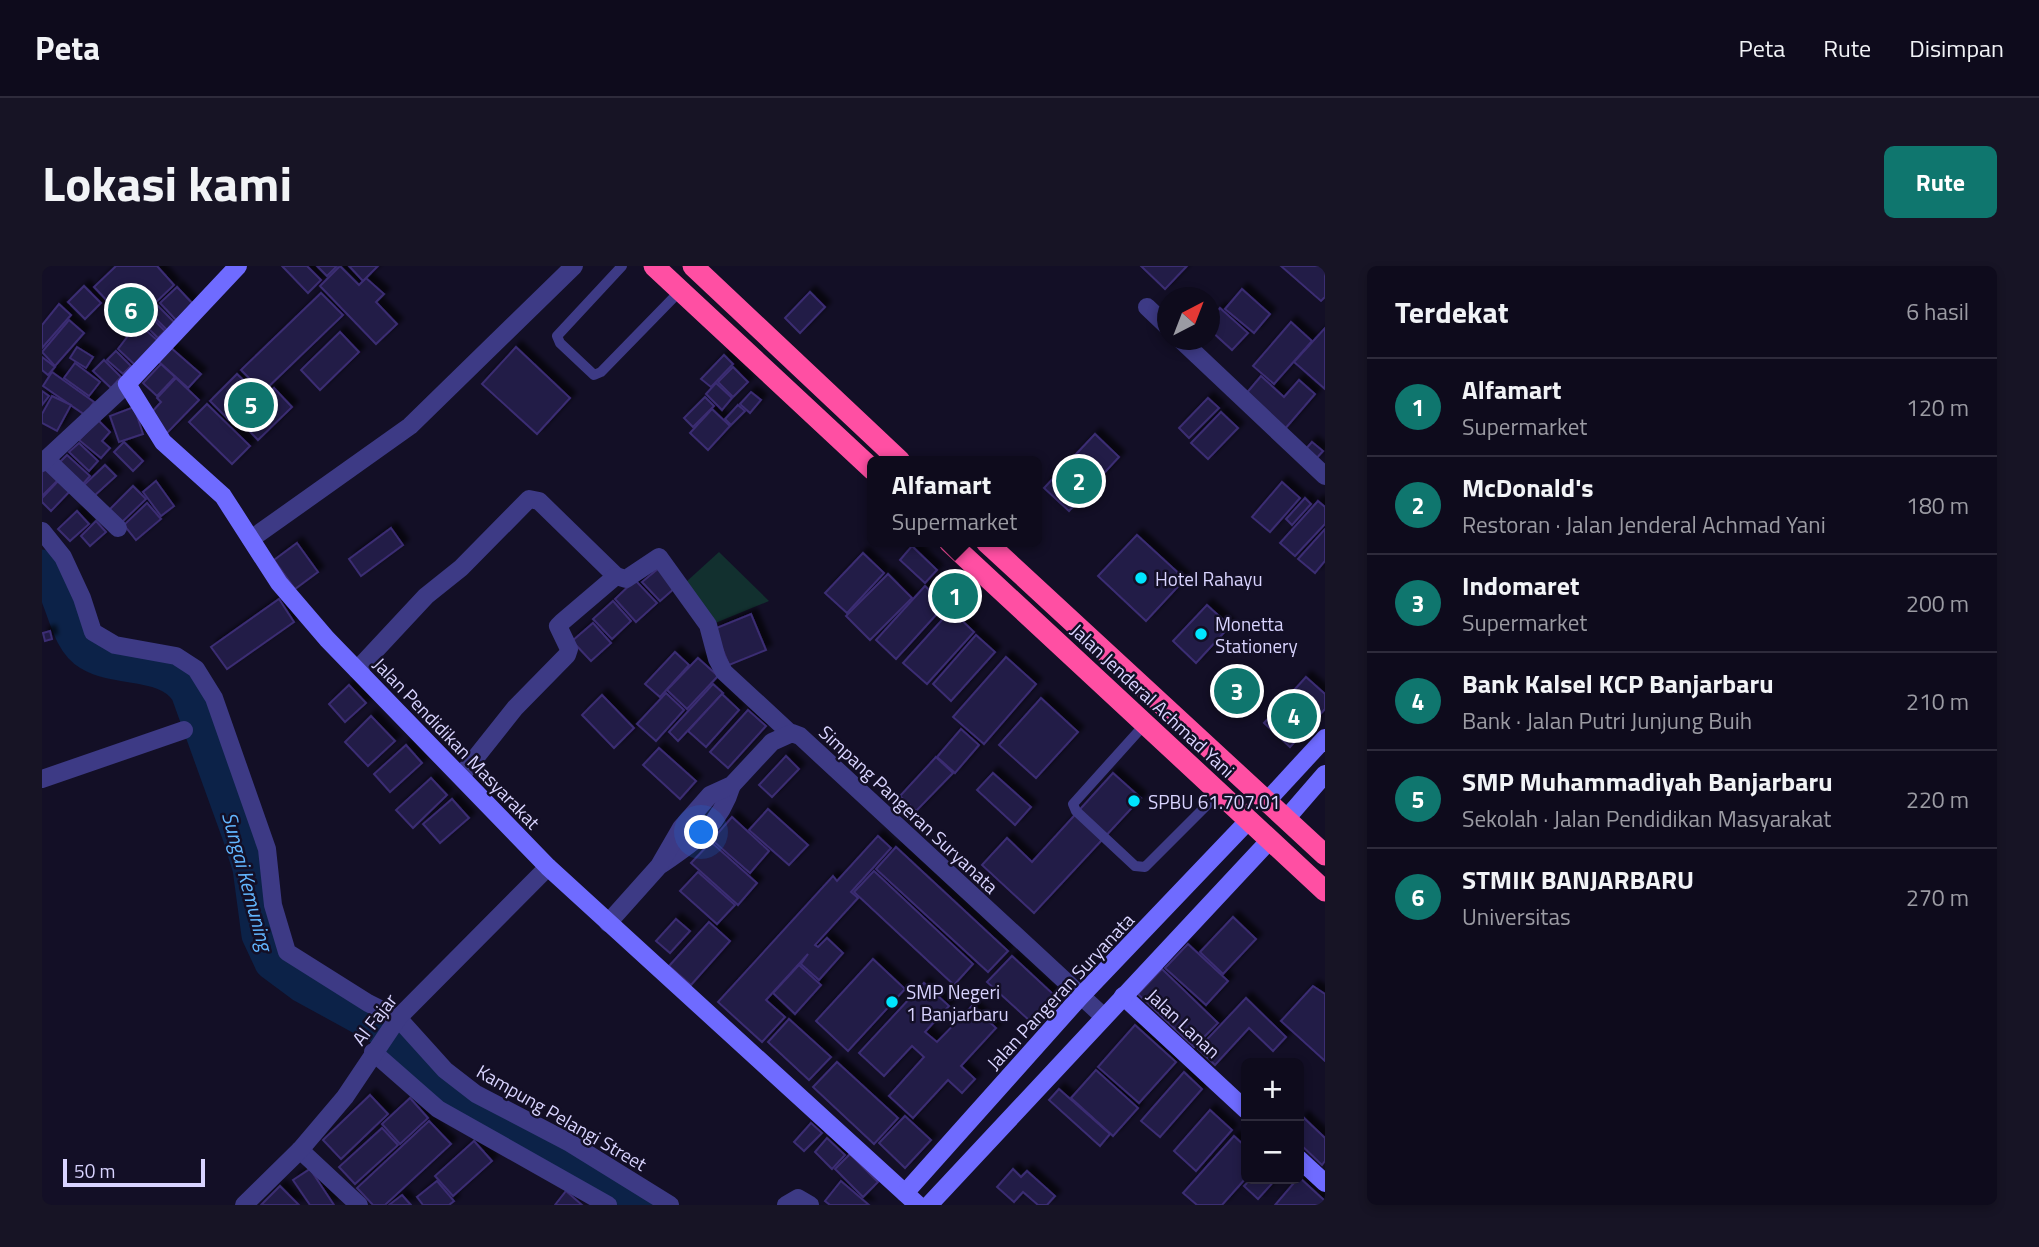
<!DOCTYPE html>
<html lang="id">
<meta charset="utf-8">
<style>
:root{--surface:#0e0b1c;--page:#171425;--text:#f1f3f6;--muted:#9b9ba3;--line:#2e2b3b;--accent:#0f766e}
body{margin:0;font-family:"Titillium Web",sans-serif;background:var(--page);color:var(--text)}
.controls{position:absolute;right:21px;bottom:21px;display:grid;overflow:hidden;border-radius:10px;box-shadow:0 4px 10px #0003}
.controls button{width:63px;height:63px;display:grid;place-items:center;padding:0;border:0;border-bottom:2px solid var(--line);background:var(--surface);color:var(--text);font:35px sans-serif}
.compass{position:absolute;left:1115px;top:21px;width:63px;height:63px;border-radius:50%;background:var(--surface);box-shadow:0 4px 10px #0003;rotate:42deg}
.scale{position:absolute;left:21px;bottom:18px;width:142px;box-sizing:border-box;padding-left:7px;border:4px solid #d9d4ff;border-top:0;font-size:19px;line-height:24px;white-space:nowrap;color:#d9d4ff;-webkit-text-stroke:5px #130f26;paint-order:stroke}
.you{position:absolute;left:660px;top:567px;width:24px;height:24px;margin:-18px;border:5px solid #fff;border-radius:50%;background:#1a73e8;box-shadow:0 0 0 10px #1a73e833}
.badge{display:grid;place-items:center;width:46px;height:46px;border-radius:50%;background:var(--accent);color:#fff;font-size:23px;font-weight:700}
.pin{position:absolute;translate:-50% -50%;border:4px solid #fff;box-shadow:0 2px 7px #0006}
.popup{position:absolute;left:825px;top:190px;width:175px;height:91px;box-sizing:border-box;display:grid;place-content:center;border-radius:10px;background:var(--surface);filter:drop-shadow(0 2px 5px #0005);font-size:23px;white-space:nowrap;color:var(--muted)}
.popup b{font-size:26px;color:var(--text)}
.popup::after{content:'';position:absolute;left:50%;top:100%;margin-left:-14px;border:14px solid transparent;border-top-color:var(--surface)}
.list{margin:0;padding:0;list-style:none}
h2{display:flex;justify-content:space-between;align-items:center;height:91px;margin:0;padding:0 28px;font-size:30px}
h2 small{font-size:23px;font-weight:400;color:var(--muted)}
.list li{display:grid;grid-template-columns:46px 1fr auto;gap:21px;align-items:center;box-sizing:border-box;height:98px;padding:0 28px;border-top:2px solid var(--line)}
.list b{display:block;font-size:26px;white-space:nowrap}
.list p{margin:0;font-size:23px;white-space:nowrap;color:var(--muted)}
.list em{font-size:23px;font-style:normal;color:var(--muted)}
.map{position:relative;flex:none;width:1283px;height:939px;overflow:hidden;border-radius:10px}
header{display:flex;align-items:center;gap:42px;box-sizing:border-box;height:98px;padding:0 35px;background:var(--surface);border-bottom:2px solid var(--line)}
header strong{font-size:33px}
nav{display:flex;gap:38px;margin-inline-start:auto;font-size:24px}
.intro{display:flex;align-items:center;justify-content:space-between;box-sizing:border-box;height:168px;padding:0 42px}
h1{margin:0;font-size:49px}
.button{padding:18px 32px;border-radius:10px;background:var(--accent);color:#fff;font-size:24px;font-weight:700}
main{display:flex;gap:42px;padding:0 42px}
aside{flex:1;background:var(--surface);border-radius:10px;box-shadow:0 4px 10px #0003}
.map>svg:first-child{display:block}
</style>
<header>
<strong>Peta</strong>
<nav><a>Peta</a><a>Rute</a><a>Disimpan</a></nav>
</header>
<div class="intro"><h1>Lokasi kami</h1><a class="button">Rute</a></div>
<main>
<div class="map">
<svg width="1283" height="939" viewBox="0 0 1283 939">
<defs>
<filter id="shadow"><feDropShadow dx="5.5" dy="-5.5" stdDeviation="2" flood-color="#0009"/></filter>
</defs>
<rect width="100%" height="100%" fill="#130f26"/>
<polygon fill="#12302f" points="677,286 727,335 671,358 644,316"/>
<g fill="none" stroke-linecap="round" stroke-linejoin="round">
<path stroke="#0c2248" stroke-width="33" d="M0 300C21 327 22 374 47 388 76 406 125 394 145 426L198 573 207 602 216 669 229 697 260 720 344 766 425 838 605 939"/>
</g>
<g fill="#241b47" stroke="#3b2d73" stroke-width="2" filter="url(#shadow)">
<polygon points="74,0 115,0 132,19 89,60 52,21"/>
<polygon points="240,0 265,0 279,14 266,27"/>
<polygon points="275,0 295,0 285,10"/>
<polygon points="298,0 317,19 324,12 342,28 334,36 355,58 334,78 278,20"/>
<polygon points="307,0 336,0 321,15"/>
<polygon points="1099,0 1145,0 1123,23"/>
<polygon points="1239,0 1283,0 1283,31 1279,35"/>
<polygon points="42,20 59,37 43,53 26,36"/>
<polygon points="135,21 151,38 134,54 118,37"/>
<polygon points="1200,23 1228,48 1212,67 1183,43"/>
<polygon points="768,26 783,41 758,67 743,52"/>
<polygon points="279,27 301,49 221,126 199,104"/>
<polygon points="17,38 29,49 0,82 0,59"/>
<polygon points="116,40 133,57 125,64 108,47"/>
<polygon points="1178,42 1206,67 1190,84 1168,64 1168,54"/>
<polygon points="106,48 123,65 116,72 99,55"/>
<polygon points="27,54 42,67 13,100 0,86"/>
<polygon points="1249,56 1270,75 1232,118 1211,100"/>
<polygon points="96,57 116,75 93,99 76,83"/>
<polygon points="1283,62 1283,123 1252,96"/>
<polygon points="298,66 317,86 278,124 259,104"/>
<polygon points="35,81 51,91 44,102 28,92"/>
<polygon points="128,81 159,108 146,122 116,95"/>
<polygon points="474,81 528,132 495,168 440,118"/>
<polygon points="74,85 89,100 81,108 65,94"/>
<polygon points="682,89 691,98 669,121 659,113"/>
<polygon points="0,91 13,101 6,109 0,104"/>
<polygon points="62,94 79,111 69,122 51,105"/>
<polygon points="33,97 58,116 47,130 22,112"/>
<polygon points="119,98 133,111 115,130 101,117"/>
<polygon points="691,101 706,116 691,131 676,116"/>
<polygon points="10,106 52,136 43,149 1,120"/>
<polygon points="195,108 215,127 187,154 168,135"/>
<polygon points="1219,110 1242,131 1257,114 1273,128 1242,164 1203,129"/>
<polygon points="134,112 157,134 122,170 109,147 119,136 115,132"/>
<polygon points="674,117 690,132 680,144 664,128"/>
<polygon points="232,122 250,141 216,174 197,154"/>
<polygon points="0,125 7,130 0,139"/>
<polygon points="709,126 719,134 708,147 698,138"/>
<polygon points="10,130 29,139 15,165 0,157 0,148"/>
<polygon points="663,131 672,140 651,161 642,152"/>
<polygon points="1166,132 1177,142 1147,172 1137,162"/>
<polygon points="165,138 208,180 190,198 147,156"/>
<polygon points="696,139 703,145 689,159 683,153"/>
<polygon points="92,141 101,168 77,176 68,150"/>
<polygon points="670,143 688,160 666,184 648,167"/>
<polygon points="1179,146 1196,162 1166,193 1149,177"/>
<polygon points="56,154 68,166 60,175 68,182 59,192 37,174"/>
<polygon points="1053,168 1077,191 1027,245 1002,222"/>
<polygon points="82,176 101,195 91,205 72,186"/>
<polygon points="1270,176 1281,185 1273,194 1262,185"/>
<polygon points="37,177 56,195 47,205 27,186"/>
<polygon points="25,189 48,210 40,219 16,198"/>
<polygon points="7,199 19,211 0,230 0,206"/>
<polygon points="63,199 74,210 51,231 41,220"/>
<polygon points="19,212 30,223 9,245 0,236 0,232"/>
<polygon points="114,215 132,240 119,250 101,226"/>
<polygon points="1240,216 1258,232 1228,266 1210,251"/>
<polygon points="91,220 104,233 79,257 67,244"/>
<polygon points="1263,232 1269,238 1250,259 1244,253"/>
<polygon points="1276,235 1283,241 1283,258 1253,290 1238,277"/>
<polygon points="105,237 119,253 94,274 82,259"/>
<polygon points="35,245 47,258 28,275 16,263"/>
<polygon points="54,255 64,266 48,280 39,270"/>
<polygon points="349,262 361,279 319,310 307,293"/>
<polygon points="1283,263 1283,295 1273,307 1256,293"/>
<polygon points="1095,269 1143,313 1104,355 1056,310"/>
<polygon points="255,277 276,306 253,323 232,294"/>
<polygon points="870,280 895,304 883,317 858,294"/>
<polygon points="821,287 842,307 805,347 783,327"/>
<polygon points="617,302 634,321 618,335 600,316"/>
<polygon points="846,308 870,332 828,374 804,350"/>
<polygon points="593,314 615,337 594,356 573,333"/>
<polygon points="883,320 903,339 854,393 834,374"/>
<polygon points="237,333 252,356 185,403 169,381"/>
<polygon points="571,335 589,355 570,373 551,353"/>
<polygon points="1165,339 1188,360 1154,397 1131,375"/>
<polygon points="909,344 932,366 885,418 861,397"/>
<polygon points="709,348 724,384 687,399 672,363"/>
<polygon points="551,357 569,377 549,395 530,375"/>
<polygon points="8,365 10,373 3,375 1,367"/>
<polygon points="934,369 953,386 909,435 891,418"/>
<polygon points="633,386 647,399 618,431 603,418"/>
<polygon points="964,391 994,418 942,478 911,451"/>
<polygon points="656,392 676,410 645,443 625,424"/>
<polygon points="1264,411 1283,428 1283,443 1248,481 1222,457"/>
<polygon points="671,418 681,427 636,475 627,466"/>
<polygon points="307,419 324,437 303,456 287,438"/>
<polygon points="624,427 642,444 614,475 595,458"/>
<polygon points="680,428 697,444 664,481 646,465"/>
<polygon points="560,429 592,462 572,482 540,449"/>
<polygon points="999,432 1036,466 994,512 957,479"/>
<polygon points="706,444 724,460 686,502 668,486"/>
<polygon points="329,450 353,475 326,500 303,476"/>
<polygon points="919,463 937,479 913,507 895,491"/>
<polygon points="364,479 380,497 348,526 332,508"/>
<polygon points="617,482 654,515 638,533 601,499"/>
<polygon points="744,490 757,503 730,531 717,519"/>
<polygon points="894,491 911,507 874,545 858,530"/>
<polygon points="951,507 989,541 973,559 935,524"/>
<polygon points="1071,507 1099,532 992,647 940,599 965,572 990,596"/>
<polygon points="389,512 405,529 371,562 354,544"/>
<polygon points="410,533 427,552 398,577 381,558"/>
<polygon points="726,543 766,579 747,599 707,564"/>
<polygon points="690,551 727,585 708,607 670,574"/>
<polygon points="836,570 849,582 809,626 816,632 773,679 776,681 785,672 801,687 777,714 759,698 766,688 724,734 743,751 720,776 676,736 791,610 795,615"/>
<polygon points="669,576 715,617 696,639 649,597"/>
<polygon points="854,581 966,685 946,706 834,603"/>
<polygon points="832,605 931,698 912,719 812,626"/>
<polygon points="656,606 693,639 675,658 638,625"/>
<polygon points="1191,651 1214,673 1181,708 1158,686"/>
<polygon points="634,653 648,665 628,687 614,675"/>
<polygon points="667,656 688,675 649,719 627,700"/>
<polygon points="1146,678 1186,715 1164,739 1123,702"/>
<polygon points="970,690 1012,729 988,755 945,716"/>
<polygon points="831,693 863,723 806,785 774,755"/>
<polygon points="757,699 779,719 753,748 731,727"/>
<polygon points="1120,703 1176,757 1152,781 1096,728"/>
<polygon points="882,717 907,740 883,766 895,776 930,740 954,762 919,800 933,813 920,827 906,814 871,852 847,830 882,791 870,780 842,810 817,787"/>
<polygon points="1271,720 1283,728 1283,795 1239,755"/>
<polygon points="1204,732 1244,771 1231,785 1207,762 1173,799 1156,783"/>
<polygon points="747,753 789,791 767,814 726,776"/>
<polygon points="1093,759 1134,796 1097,837 1056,801"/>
<polygon points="795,796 856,852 832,878 771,821"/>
<polygon points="1054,804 1096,842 1071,870 1029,832"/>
<polygon points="1142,806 1160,823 1118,871 1099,855"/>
<polygon points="1017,823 1068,868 1058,880 1007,834"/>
<polygon points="328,829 346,848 299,893 281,874"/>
<polygon points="368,832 386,852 358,878 340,858"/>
<polygon points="1168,844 1190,864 1154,905 1132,885"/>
<polygon points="863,850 889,874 863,902 837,877"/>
<polygon points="1261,851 1283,872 1283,895 1280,899 1257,877 1257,855"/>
<polygon points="387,855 409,878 343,939 331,939 315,922"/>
<polygon points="769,857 780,867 762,885 752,876"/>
<polygon points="340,862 356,879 313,918 297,901"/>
<polygon points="1192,870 1204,881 1204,912 1180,939 1155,939 1141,927"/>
<polygon points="785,872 803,889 790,903 773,886"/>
<polygon points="432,875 450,895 411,930 393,910"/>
<polygon points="808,888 836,916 821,931 793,903"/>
<polygon points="268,903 292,939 268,939 251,914"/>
<polygon points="971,903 979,911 985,905 1013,930 1005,939 996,939 981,926 972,936 955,921"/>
<polygon points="1257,911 1283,935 1283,939 1233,939"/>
<polygon points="1209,913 1234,913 1216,933 1202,920"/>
<polygon points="395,915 412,935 407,939 381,939 375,931"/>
<polygon points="799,915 827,939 788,939 783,935"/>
<polygon points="238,920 257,939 219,939"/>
<polygon points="524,925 540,939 513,939"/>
<polygon points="360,929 369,939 347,939"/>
</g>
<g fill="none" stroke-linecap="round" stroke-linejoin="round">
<g stroke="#3d3a85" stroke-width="10">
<polyline points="580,0 515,70 518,77 552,109 559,106 638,25"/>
<polyline points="1103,458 1031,538 1034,545 1093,600 1103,601 1177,527"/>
</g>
<g stroke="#3d3a85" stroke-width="18">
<polyline points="1105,41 1126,61"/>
<polyline points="1139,74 1283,210"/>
<polyline points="4,193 76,262"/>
<polyline points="0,197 85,118"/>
<polyline points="0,265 21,291 40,332 51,366 73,379 134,390 154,403 172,432 225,583 231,639 245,686 326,737 356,752 403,804 434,828 528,877 628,939"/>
<polyline points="209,273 368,160 532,0"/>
<polyline points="315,404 384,330 419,302 487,233 497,235 574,310"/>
<polyline points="419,510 473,442 525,389 527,383 516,360 520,356 574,310 584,313 617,291 666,359 675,393 682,406 747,466"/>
<polyline points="0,513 142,464"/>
<path d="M620 598C654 575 678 559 690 519"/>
<polyline points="566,657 617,600 639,562 668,529 690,519 730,476 750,467 758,470 1061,750"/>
<polyline points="331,786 396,843 566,939"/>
<polyline points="258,884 317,939"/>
<polyline points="202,939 258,884 303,831 356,752 506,601"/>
<polyline points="744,939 756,932 768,939"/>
</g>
<g stroke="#6f6bff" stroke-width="18">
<polyline points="196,0 85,118 121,176 181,230 237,317 285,373 506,601 876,939"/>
<polyline points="1224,536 1283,472"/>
<polyline points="1244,553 1283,508"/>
<polyline points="1081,730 1204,844"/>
<polyline points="1257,893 1283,917"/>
<polyline points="863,927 1038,731 1207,554"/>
<polyline points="887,939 1228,574"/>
</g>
<g stroke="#ff4fa3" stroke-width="21">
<polyline points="612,0 831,204"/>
<polyline points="651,0 858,195"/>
<polyline points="907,276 1283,625"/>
<polyline points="944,276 1283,589"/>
</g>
</g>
<g fill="#00e5ff" stroke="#130f26" stroke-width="2.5">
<circle cx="1099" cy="312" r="7"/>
<circle cx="1159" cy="368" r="7"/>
<circle cx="1092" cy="535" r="7"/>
<circle cx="850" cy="736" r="7"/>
</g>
<g text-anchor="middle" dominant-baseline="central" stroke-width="5" stroke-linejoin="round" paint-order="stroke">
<g font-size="19" fill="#d9d4ff" stroke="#130f26" text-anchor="start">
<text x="1113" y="312">Hotel Rahayu</text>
<text x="1173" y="357">Monetta<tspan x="1173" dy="22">Stationery</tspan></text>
<text x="1106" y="535">SPBU 61.707.01</text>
<text x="864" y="725">SMP Negeri<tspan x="864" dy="22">1 Banjarbaru</tspan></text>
</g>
<g font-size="19" fill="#d9d4ff" stroke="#130f26">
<text transform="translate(1111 434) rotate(43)">Jalan Jenderal Achmad Yani</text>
<text transform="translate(415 477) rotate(46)">Jalan Pendidikan Masyarakat</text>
<text transform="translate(867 543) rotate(43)">Simpang Pangeran Suryanata</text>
<text transform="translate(1018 725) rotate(-47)">Jalan Pangeran Suryanata</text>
<text transform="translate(332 753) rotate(-52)">Al Fajar</text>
<text transform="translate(1142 757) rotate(43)">Jalan Lanan</text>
<text transform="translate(520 851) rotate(30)">Kampung Pelangi Street</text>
</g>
<g font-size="21" font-style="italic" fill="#62b6ff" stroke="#130f26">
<text transform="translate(206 615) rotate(75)">Sungai Kemuning</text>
</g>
</g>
</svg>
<div class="controls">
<button>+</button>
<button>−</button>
</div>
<svg class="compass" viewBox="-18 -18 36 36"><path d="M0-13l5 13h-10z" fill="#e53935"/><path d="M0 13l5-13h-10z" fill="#9b9ba3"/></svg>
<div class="scale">50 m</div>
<div class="you"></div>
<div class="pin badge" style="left:913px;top:330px">1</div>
<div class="popup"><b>Alfamart</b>Supermarket</div>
<div class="pin badge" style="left:1037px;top:215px">2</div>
<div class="pin badge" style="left:1195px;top:425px">3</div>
<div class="pin badge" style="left:1252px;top:450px">4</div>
<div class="pin badge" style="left:209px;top:139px">5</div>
<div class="pin badge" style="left:89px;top:44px">6</div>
</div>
<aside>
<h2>Terdekat<small>6 hasil</small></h2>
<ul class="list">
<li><span class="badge">1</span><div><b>Alfamart</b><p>Supermarket</p></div><em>120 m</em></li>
<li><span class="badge">2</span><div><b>McDonald's</b><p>Restoran · Jalan Jenderal Achmad Yani</p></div><em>180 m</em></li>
<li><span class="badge">3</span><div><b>Indomaret</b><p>Supermarket</p></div><em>200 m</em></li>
<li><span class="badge">4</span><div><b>Bank Kalsel KCP Banjarbaru</b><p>Bank · Jalan Putri Junjung Buih</p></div><em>210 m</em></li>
<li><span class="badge">5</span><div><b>SMP Muhammadiyah Banjarbaru</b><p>Sekolah · Jalan Pendidikan Masyarakat</p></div><em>220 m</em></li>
<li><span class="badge">6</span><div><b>STMIK BANJARBARU</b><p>Universitas</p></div><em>270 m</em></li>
</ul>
</aside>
</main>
